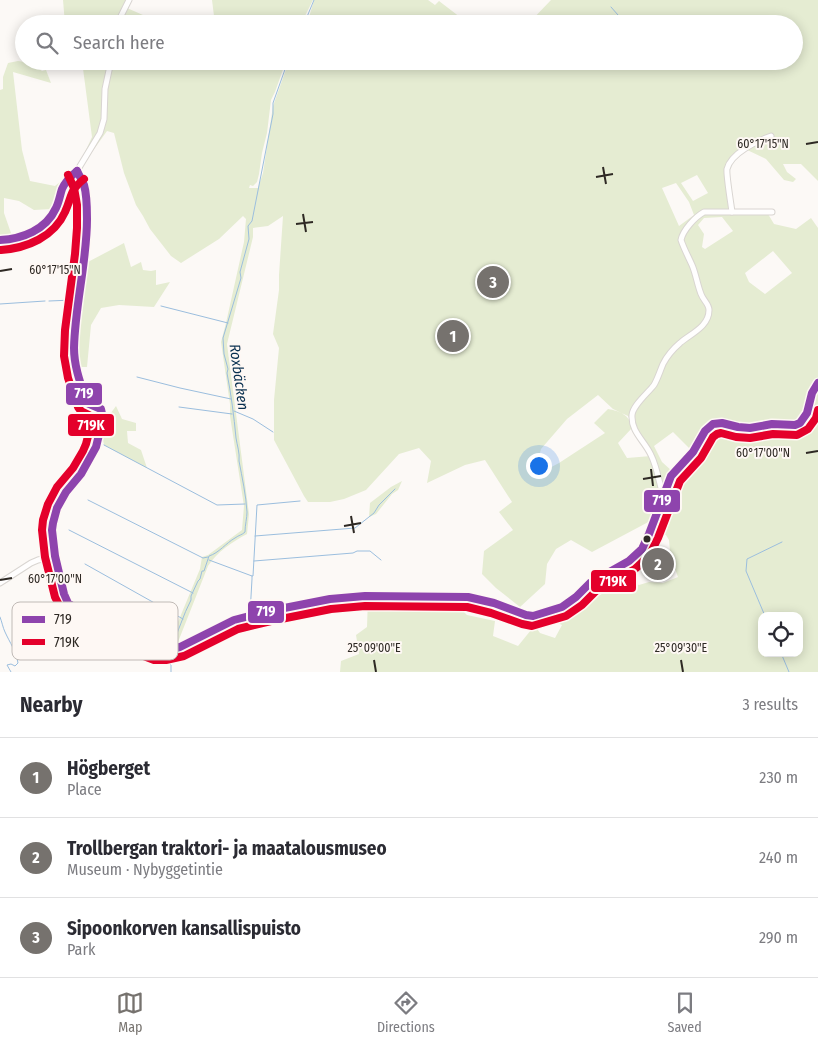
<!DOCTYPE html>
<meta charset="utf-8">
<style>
:root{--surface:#fff;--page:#f7f7f7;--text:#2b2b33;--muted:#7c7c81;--line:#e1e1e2;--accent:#76726e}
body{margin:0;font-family:"Fira Sans Condensed",sans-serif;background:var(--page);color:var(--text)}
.controls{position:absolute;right:15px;bottom:15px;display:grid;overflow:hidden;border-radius:10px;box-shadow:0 2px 12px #0003}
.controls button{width:45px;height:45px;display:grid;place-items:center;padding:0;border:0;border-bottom:1px solid var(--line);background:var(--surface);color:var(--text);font:25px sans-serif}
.you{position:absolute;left:538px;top:465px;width:18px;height:18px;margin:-12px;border:4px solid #fff;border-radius:50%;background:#1a73e8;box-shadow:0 0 0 8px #1a73e833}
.badge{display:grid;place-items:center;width:32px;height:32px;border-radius:50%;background:var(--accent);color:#fff;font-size:16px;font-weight:700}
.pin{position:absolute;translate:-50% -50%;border:2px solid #fff;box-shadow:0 1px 5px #0006}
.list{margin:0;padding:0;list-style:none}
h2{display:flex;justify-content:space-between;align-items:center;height:65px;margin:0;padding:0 20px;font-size:21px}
h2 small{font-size:16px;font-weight:400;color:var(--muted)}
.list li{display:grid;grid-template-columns:32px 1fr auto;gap:15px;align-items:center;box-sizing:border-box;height:80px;padding:0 20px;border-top:1px solid var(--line)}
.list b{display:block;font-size:19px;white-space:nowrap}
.list p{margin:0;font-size:16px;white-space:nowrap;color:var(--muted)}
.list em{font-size:16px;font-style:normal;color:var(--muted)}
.icon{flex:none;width:28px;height:28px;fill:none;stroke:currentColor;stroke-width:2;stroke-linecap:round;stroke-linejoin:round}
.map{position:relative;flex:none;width:818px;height:672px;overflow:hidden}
.search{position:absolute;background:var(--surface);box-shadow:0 2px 12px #0003;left:15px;right:15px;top:15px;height:55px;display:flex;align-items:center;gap:12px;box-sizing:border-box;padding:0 18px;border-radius:28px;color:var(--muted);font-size:19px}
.sheet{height:305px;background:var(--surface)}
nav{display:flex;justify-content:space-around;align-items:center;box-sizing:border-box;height:70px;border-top:1px solid var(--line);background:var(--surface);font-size:14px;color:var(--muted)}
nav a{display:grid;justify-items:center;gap:2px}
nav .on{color:var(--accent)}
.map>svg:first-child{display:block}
</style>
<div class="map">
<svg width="818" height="672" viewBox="0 0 818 672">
<rect width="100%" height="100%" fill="#fcf9f6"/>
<g fill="#e5ecd2" fill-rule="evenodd">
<polygon points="63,0 129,0 127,8 152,19 203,24 65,24"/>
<polygon points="212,0 313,0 301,24 215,24"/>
<polygon points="314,0 428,0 435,5 439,1 469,24 307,24"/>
<path d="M551 0H818V181L801 164H783L787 172 796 179 793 182 784 180 766 159 743 148 732 155 724 169 729 214H768L774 224 796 229 811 218 818 228V378C815 383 812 387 810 392 807 401 806 414 798 420 792 425 783 422 776 421 767 421 758 425 749 425 741 425 734 422 726 420 706 417 700 436 691 450L673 432 654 446 662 462 672 471 669 474 662 490 652 456 632 422 628 416 613 409 598 395 567 419 541 449 537 464 540 473 559 463 605 433 594 423 608 409C620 411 630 415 632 428L618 443 627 458 651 456 662 492 654 519 592 552 571 540 556 549 547 564 545 584 520 607 496 588 482 574 484 551 513 530 499 512 512 502 485 460 465 465 427 483 431 461 419 448 399 454 366 490 344 499 330 502H308L304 496 274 440V400L279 348 273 334 279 290V275L283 216 268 226 253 228V237L227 344 249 514 247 534C232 542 217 552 208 566L178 642C174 647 168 649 161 647L168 646 200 569 202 557 208 555 242 530 244 506 230 416V404L221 342 226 323 244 242 246 219 243 216 219 239 181 263 171 256 150 229 143 216 136 205 124 173 114 133 107 131 82 166 79 165 92 137 82 61H286L275 92 271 100 267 133 262 153 259 174 257 182 253 186 250 185 249 188H258L263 173 273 106 289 61H794V24H528ZM697 175 708 193 693 201 681 183ZM676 183 689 202 694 215 679 226 662 188ZM722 217 733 231 705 249 702 247 704 234 698 225 704 218ZM773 251 792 273 765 294 749 282 745 273Z"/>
<polygon points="18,61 31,63 42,71 46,70 51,83 13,72 22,150 30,181 55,186 60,182 61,186 52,209 34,210 19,201 4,198 4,213 12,236 0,236 0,90 3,89 3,77 8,63"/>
<polygon points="58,211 64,213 62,216 59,217 46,233 22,241 23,250 6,254 0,249 0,241 18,239 54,216"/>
<polygon points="124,243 131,267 141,262 143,270 151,271 156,270 156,285 170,282 154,307 119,305 101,308 91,325 87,367 80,367 77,331 81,305 86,263"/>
<path d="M818 387V672H340L341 661 359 654 356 635 367 627 368 598 452 600 467 615 495 621 493 636 518 646 531 630 528 627 534 619 537 620 535 626 540 633 555 638 562 625 547 618 546 615 562 610 570 605 595 582 613 573 639 585 649 582 663 583 678 577 675 569V561L670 551 669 540 666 535 656 531 654 529 673 477 695 454 707 433 714 427 722 425 750 430 772 426 791 428 796 427 801 425 809 414ZM762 616H799V653H762Z"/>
<path d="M116 406 122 419 136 423V431H127L128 443 141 450 147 468 104 445C100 426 105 421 116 406Z"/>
<polygon points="402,481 398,490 392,494 376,514 369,517 370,503 391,487"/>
<path d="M643 552H645L659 562 661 564 660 568 657 564 655 566 659 569 654 572 647 573C643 569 643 566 636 567 631 572 628 576 621 572V568Z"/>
</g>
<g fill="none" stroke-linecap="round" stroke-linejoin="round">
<g stroke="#9bbede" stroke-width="1">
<polyline points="611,7 618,15"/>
<polyline points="304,24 314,0"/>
<polyline points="49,301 73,300"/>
<polyline points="0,304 45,301"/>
<polyline points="161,306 228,323"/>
<polyline points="137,377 180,388 231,399"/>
<polyline points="179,407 232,414"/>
<polyline points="234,411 253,419 273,432"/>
<polyline points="104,445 217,505 245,504"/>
<polyline points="88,500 203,558 208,557"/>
<polyline points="69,530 193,593"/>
<polyline points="255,536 355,528 374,513 379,505 395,489"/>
<polyline points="209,560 252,576 253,576 257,505 300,501"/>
<polyline points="254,561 353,553 357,551 370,551 381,560"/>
<polyline points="85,564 183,619"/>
<polyline points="250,614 252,579 252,576"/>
<polyline points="765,616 746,571 747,559 782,542"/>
<path d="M0 617C2 622 3 628 5 632 10 643 16 651 18 663L15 666 11 664 7 665 11 672"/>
<polyline points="177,646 222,623"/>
<path d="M171 647C179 631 183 615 191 600V596L198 581 200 579 202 571H204L209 556C219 553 226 543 235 538 239 535 242 535 245 532 245 525 247 518 247 512 246 495 242 477 239 461 240 453 237 445 236 438 234 416 231 394 227 373L228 369 224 354 223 338 241 278 240 272 249 239 248 226 252 221 273 114V103L288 61"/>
<polyline points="781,653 789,672"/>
<polyline points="171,672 171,665 168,662 171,656 171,652"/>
</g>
<defs>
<g id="minor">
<polyline points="117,24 129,0"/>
<path d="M77 171C101 198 75 310 74 348 74 367 80 383 86 400L87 403 101 409 103 414V418L96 447 92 456 81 474 66 492 57 508 53 523 52 530 55 556 64 594 68 603 74 608 104 628 144 646 156 650H166L180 647 234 620 269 611 330 599 365 596 468 597 494 603 526 615 533 616 562 607 576 597 590 583 629 561 642 549 649 534 671 476 693 452 705 431 713 424 722 423 738 427 750 428 772 424 791 425H795L800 423 807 413 812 393 818 383"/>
<path d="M732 212C731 204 726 174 727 169 731 153 757 141 771 136"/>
<polyline points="0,240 12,239 30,232 40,227 47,222 53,214 58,205 63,188 67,181 77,171 100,133 104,119 105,89 111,61"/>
<path d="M663 495C659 482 657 467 651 455 644 440 631 432 632 415 633 405 648 393 654 385 658 378 660 371 663 364 667 356 673 349 680 343 690 334 709 327 709 310 709 304 703 300 701 294 697 284 696 274 692 265 688 256 684 249 681 240 683 230 695 217 704 212H772"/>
<polyline points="0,583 31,563 38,560 55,556"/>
</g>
</defs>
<use href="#minor" stroke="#d9d5d1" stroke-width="7"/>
<use href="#minor" stroke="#fffefe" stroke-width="5"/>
<defs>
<g id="bus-1">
<path d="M77 171C79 175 82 180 84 185 87 195 87 208 87 219 87 262 75 304 74 348 74 367 81 385 87 403L101 409 103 418 96 447 81 474 66 492 57 508 53 523 52 530 55 556 64 594 68 603 104 628 144 646 156 650H166L180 647 234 620 269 611 330 599 365 596 468 597 494 603 526 615 533 616 562 607 576 597 590 583 629 561 642 549 649 534 671 476 693 452 705 431 713 424 722 423 738 427 750 428 772 424 795 425 800 423 807 413 812 393 818 383"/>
<path d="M0 240C22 239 46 230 56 208 59 202 60 195 62 189 65 182 71 176 77 171"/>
</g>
<g id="bus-2">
<polyline points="68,175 74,188 77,205 77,228 75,254 65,330 64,356 68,378 78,407 81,411 93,417 86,444 83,451 73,468 57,487 48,504 43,520 42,530 45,557 55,597 62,611 99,637 141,655 154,660 166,660 184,656 238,629 271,621 331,609 365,606 467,607 491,613 522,624 532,626 566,616 582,605 596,591 635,569 649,556 658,538 680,481 701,458 713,437 717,434 721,433 736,437 750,438 773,434 797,435 808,429 816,418 818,410"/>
<path d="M1 250C27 248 54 237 65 212 72 197 69 191 84 179"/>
</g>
</defs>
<use href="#bus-1" stroke="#fef8f4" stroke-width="11"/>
<use href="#bus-2" stroke="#fef8f4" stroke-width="11"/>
<use href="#bus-1" stroke="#8e44ad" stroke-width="8"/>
<use href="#bus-2" stroke="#e4002b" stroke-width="8"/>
</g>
<path fill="none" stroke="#2e2924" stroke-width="2" d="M806 144 818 142M603 167 606 184M596 177 613 174M303 214 306 232M296 224 313 222M0 271 12 269M806 453 818 451M651 469 653 486M643 479 661 476M351 516 354 533M344 526 361 523M0 580 12 578M374 660 376 672M681 660 683 672"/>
<circle fill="#2e2924" stroke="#fef8f4" stroke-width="2" cx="647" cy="539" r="4.5"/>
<g text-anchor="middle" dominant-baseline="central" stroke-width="4" stroke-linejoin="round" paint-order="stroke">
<g font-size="15" font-style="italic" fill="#082f4f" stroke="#fef8f4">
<text transform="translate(239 377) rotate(82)">Roxbäcken</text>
</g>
</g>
<rect x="12" y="602" width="166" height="58" rx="8" fill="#fef8f4" stroke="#c0bab6" stroke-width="1"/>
<rect x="22" y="616" width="23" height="7" fill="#8e44ad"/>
<rect x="22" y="639" width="23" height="6" fill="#e4002b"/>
<g font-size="14" fill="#2e2924">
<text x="54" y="624">719</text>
<text x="54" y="647">719K</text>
</g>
<g font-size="12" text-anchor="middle" fill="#2e2924" stroke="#fef8f4" stroke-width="4" stroke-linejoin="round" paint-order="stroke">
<text x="763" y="148">60°17'15"N</text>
<text x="55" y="274">60°17'15"N</text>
<text x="763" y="457">60°17'00"N</text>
<text x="55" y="583">60°17'00"N</text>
<text x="374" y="652">25°09'00"E</text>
<text x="681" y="652">25°09'30"E</text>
</g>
<g stroke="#fef8f4" stroke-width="2">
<rect x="65" y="382" width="38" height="24" rx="5" fill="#8e44ad"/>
<rect x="67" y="413" width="48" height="24" rx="5" fill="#e4002b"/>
<rect x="643" y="489" width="38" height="24" rx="5" fill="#8e44ad"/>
<rect x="590" y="569" width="47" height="24" rx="5" fill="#e4002b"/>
<rect x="247" y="600" width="38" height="24" rx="5" fill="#8e44ad"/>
</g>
<g font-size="14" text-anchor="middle" font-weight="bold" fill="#fff">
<text x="84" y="398">719</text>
<text x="91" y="430">719K</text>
<text x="662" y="505">719</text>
<text x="613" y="586">719K</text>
<text x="266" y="616">719</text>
</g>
</svg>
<div class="controls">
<button><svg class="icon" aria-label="locate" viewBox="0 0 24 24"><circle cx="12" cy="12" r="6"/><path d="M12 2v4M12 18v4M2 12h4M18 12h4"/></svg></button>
</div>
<div class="you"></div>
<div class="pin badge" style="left:453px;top:336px">1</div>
<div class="pin badge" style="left:658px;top:564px">2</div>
<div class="pin badge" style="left:493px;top:282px">3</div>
<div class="search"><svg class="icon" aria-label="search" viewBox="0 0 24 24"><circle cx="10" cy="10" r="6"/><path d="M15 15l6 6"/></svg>Search here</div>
</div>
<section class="sheet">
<h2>Nearby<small>3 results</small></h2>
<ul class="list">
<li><span class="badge">1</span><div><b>Högberget</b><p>Place</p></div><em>230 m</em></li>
<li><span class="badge">2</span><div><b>Trollbergan traktori- ja maatalousmuseo</b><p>Museum · Nybyggetintie</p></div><em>240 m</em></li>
<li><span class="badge">3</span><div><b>Sipoonkorven kansallispuisto</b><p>Park</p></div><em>290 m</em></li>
</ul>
</section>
<nav>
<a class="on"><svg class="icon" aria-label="map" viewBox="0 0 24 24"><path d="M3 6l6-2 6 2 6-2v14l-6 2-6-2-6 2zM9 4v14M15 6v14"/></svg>Map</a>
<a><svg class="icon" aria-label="directions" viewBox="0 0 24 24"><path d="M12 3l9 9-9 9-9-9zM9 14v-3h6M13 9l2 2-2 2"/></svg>Directions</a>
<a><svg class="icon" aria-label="saved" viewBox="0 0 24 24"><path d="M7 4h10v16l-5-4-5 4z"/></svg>Saved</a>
</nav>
